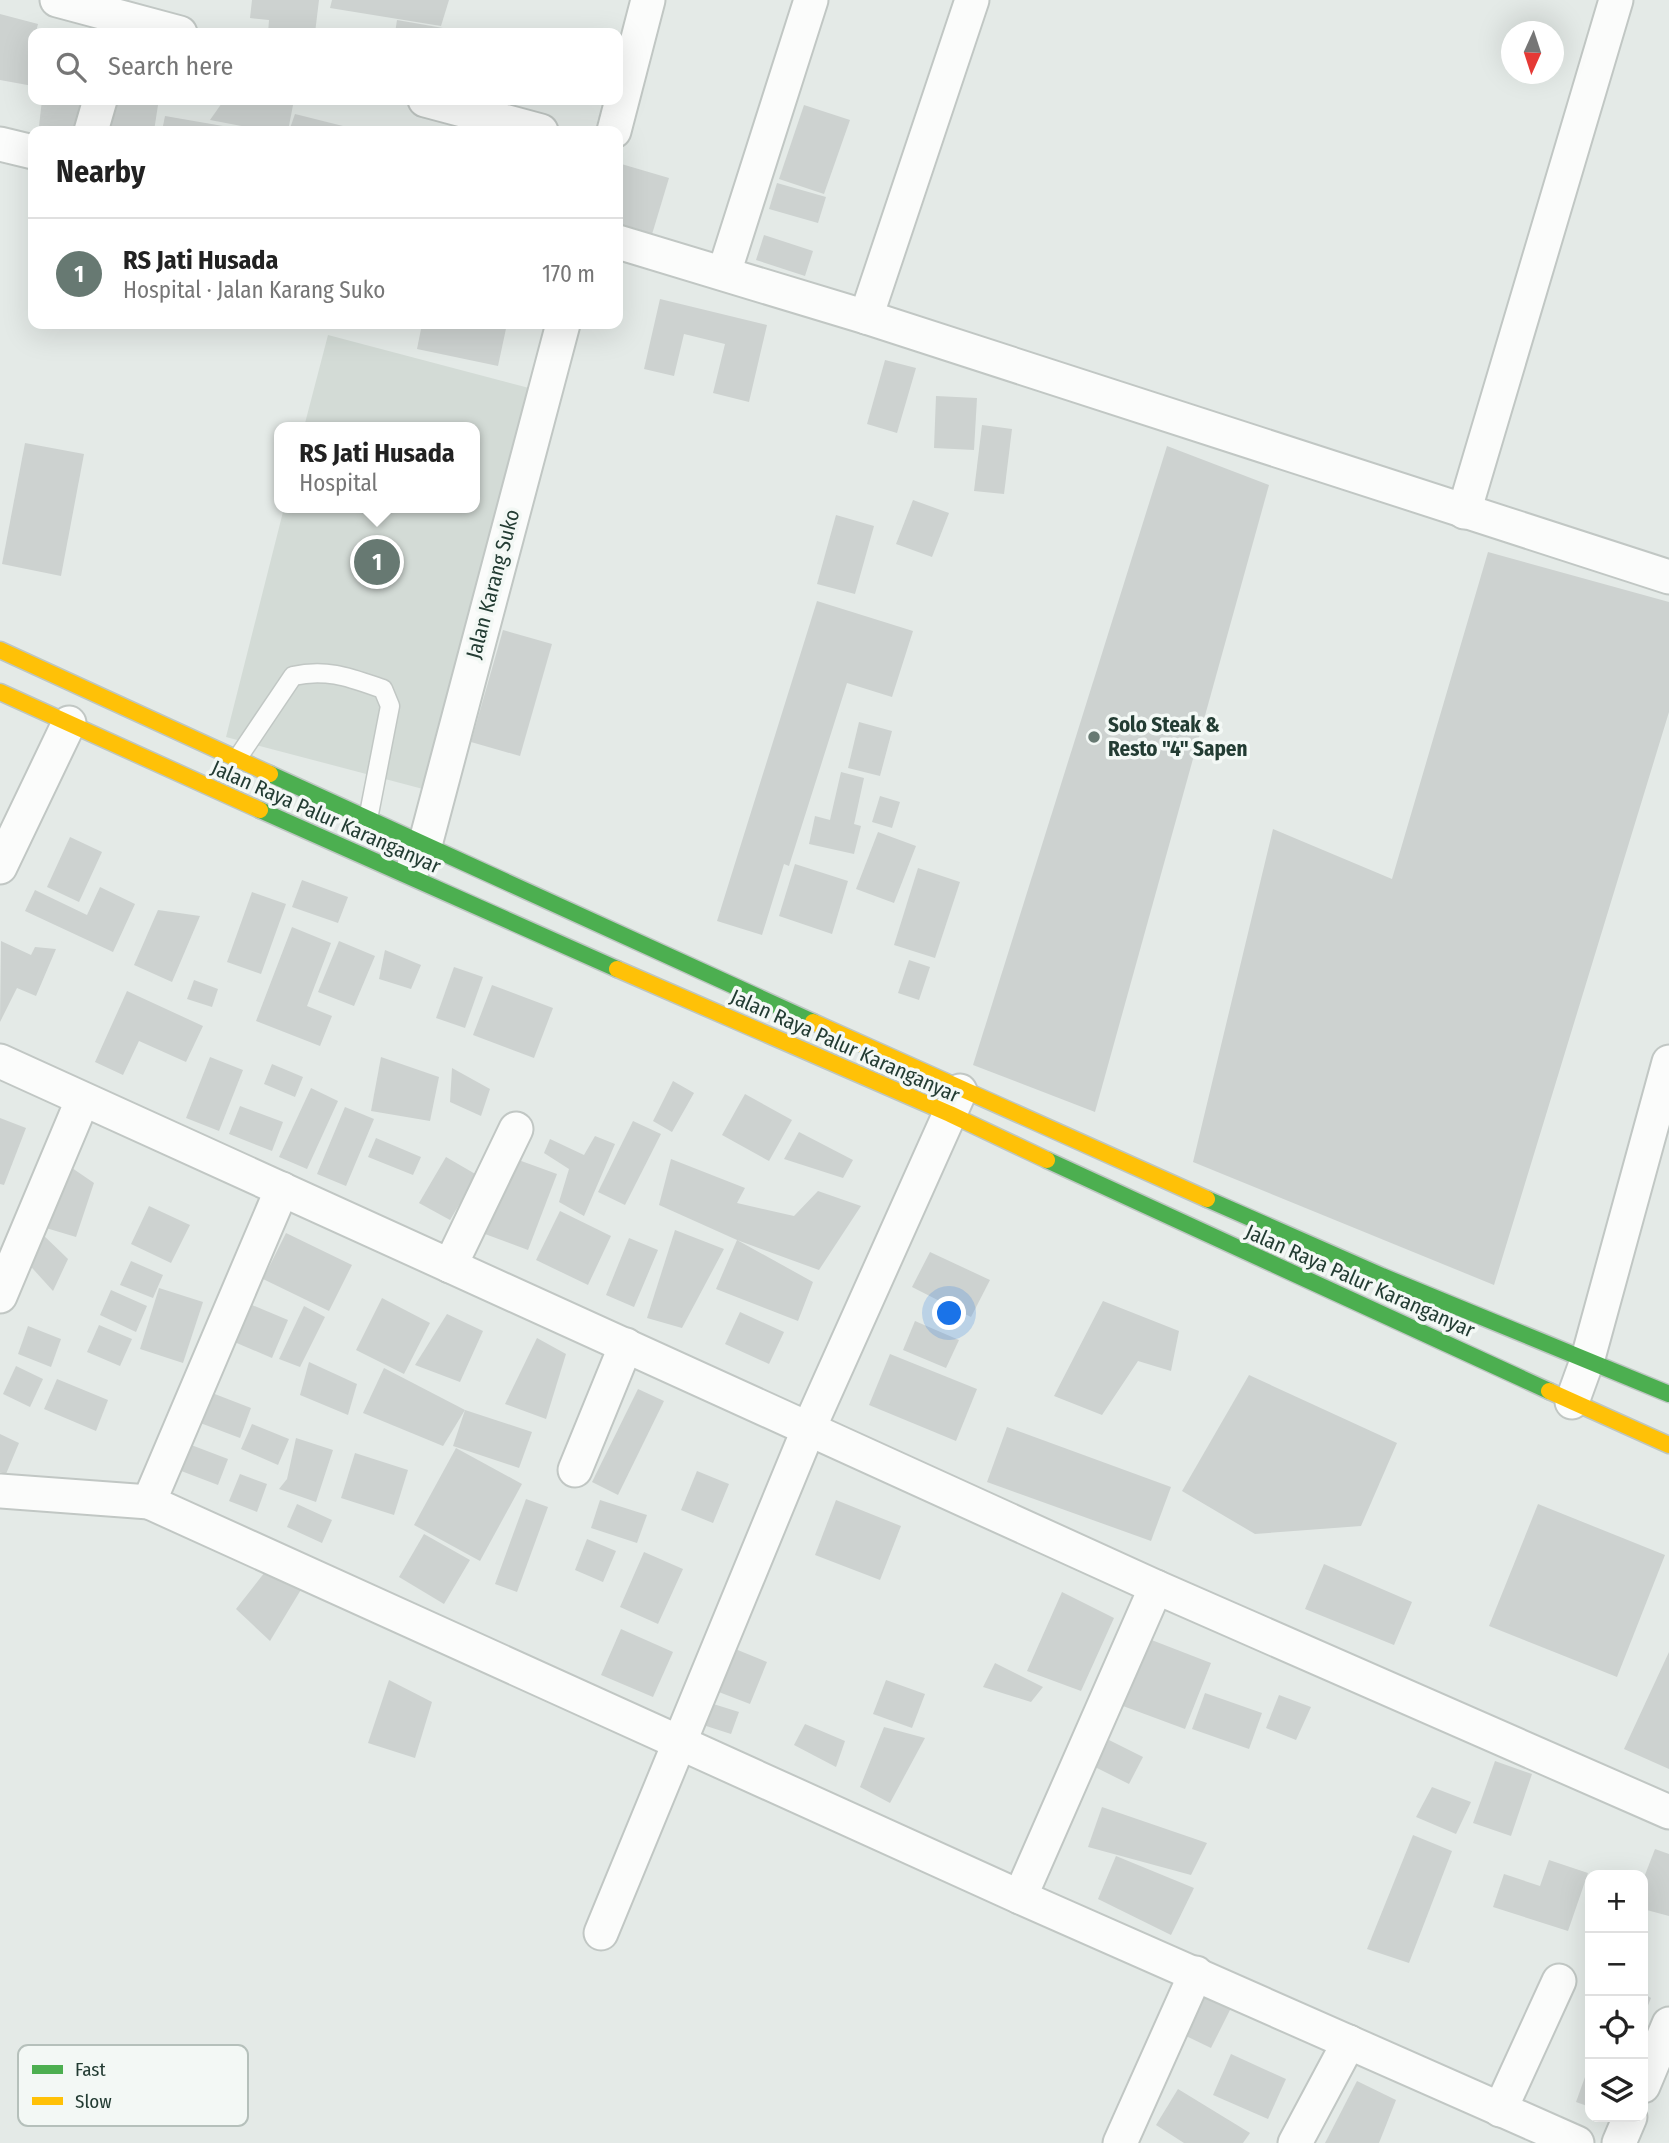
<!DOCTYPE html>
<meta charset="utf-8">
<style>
:root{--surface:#fff;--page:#f2f2f2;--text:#222;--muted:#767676;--line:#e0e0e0;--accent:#677972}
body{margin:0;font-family:"Fira Sans Condensed",sans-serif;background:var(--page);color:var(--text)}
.controls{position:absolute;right:21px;bottom:21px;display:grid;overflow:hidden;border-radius:14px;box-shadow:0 7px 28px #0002}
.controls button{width:63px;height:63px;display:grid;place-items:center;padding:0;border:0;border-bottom:2px solid var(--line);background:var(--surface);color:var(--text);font:35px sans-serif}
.compass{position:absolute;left:1501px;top:21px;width:63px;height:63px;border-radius:50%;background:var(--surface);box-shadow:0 7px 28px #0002;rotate:183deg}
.you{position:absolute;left:950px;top:1314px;width:24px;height:24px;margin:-18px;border:5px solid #fff;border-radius:50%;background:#1a73e8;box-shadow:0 0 0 10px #1a73e833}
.badge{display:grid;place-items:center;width:46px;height:46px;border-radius:50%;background:var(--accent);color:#fff;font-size:23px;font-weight:700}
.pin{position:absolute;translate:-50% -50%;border:4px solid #fff;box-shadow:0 2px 7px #0006}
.popup{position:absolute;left:274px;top:422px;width:206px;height:91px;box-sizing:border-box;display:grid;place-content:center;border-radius:14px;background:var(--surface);filter:drop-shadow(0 2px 5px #0005);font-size:23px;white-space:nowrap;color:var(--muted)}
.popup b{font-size:26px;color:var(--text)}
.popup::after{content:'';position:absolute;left:50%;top:100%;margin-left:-14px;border:14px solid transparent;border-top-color:var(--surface)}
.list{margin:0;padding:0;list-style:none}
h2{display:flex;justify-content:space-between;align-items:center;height:91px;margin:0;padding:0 28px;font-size:30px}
h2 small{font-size:23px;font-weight:400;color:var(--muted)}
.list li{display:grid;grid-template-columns:46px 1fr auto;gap:21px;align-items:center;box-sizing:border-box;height:112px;padding:0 28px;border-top:2px solid var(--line)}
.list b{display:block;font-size:26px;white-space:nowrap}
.list p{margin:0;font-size:23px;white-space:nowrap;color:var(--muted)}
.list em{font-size:23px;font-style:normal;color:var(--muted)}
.icon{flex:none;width:38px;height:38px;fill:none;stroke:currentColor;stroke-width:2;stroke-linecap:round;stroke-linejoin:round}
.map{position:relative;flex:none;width:1669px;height:2143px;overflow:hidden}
.search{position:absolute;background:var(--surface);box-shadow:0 7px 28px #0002;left:28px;top:28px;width:595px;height:77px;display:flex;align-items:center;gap:18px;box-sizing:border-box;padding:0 24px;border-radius:14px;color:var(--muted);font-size:26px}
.panel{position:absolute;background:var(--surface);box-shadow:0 7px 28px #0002;left:28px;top:126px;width:595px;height:203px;border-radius:14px}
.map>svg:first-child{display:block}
</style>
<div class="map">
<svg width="1669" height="2143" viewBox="0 0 1669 2143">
<rect width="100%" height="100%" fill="#e4eae7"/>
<polygon fill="#d3dbd6" points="328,335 529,388 423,789 226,737 284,508 475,508 475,427 304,427"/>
<g fill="#cdd2d0">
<polygon points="252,0 319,0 315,33 268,33 269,20 250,18"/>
<polygon points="332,0 449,0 441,26 330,8"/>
<polygon points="0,14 38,24 29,58 33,58 33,86 0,80"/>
<polygon points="397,20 466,32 466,33 395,33"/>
<polygon points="42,100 80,100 76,130 39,126"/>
<polygon points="111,100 158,105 154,131 105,131"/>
<polygon points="224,100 294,100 288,131 268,131 210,120"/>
<polygon points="804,105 850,120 824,194 779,179"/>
<polygon points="295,114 343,126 341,131 289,131"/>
<polygon points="165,116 223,126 222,131 162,131"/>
<polygon points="618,163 669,178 650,241 618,231"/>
<polygon points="777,183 826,197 818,223 769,209"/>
<polygon points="764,235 813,251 805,276 756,260"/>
<polygon points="660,299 767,325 749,402 713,393 725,344 684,334 674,376 644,369"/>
<polygon points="422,324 507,324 498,366 417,349"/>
<polygon points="885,360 916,368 897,433 867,424"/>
<polygon points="936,396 977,398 974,450 934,448"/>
<polygon points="982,425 1012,429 1004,494 974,491"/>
<polygon points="25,443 84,454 61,576 2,564"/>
<polygon points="1167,446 1269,485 1095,1112 973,1065"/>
<polygon points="913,500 949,513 932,557 896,544"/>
<polygon points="836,515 874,526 855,594 817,584"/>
<polygon points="1488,552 1669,602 1669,712 1494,1285 1193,1162 1273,829 1392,879"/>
<polygon points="817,601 913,631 892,697 847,683 789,866 784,864 762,935 717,921"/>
<polygon points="503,630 552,644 520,756 471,742"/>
<polygon points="859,722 892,731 880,776 848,768"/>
<polygon points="841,772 864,778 854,824 861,826 854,854 809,844 815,816 830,820"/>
<polygon points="880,796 900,802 892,828 872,822"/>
<polygon points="878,832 916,846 894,903 856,889"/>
<polygon points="70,837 102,852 79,902 47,887"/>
<polygon points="795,864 848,881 832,934 779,916"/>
<polygon points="918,868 960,882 935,958 894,945"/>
<polygon points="302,880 348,897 338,923 292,907"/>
<polygon points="100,887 135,904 113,952 25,911 35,890 87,915"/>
<polygon points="252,892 286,904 261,974 227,962"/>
<polygon points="158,910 200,916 172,982 134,965"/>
<polygon points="292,927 331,943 307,1006 332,1016 320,1046 256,1021"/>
<polygon points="1,941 31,955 35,947 56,949 36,996 17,988 0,1022"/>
<polygon points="339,941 375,956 354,1006 318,992"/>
<polygon points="385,950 421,965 411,989 379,979"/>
<polygon points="909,960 930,967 919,1000 898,993"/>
<polygon points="454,967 483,977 465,1028 436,1018"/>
<polygon points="194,980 218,989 212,1007 187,999"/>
<polygon points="492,985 553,1008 534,1058 473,1035"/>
<polygon points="127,991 203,1026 186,1062 139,1041 123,1075 95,1062"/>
<polygon points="210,1057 243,1070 219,1131 186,1118"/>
<polygon points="381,1057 439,1077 430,1121 371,1111"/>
<polygon points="272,1064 303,1077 295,1097 264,1084"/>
<polygon points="452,1068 490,1089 481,1116 450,1102"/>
<polygon points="673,1081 694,1093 672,1132 653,1121"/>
<polygon points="311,1088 338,1101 307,1169 279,1157"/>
<polygon points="745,1094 792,1120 769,1161 722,1135"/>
<polygon points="240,1106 283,1122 272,1151 229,1134"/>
<polygon points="345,1107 374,1119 346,1186 317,1174"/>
<polygon points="0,1118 26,1128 4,1185 0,1184"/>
<polygon points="633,1121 661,1134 625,1205 598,1192"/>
<polygon points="799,1132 853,1160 843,1178 784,1159"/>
<polygon points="595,1136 615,1144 584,1216 559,1202 569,1169 544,1153 550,1139 584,1155"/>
<polygon points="376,1138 421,1157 413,1175 368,1157"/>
<polygon points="446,1157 477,1175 450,1220 419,1203"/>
<polygon points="513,1158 557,1174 528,1250 485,1234"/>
<polygon points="671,1159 745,1188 737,1203 794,1216 818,1191 861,1206 819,1270 737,1240 813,1282 798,1321 716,1289 737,1240 659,1205"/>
<polygon points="72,1168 94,1183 76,1237 46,1228"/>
<polygon points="149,1206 190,1225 171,1263 131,1244"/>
<polygon points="560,1211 611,1236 588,1285 536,1260"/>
<polygon points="675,1230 724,1249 682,1328 647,1318"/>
<polygon points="39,1231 68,1259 53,1291 24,1259"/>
<polygon points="286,1233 352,1265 329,1311 263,1279"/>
<polygon points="629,1238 658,1250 634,1307 606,1295"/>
<polygon points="930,1252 990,1280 971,1317 912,1287"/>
<polygon points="131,1261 163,1275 153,1298 120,1285"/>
<polygon points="159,1288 203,1302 183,1363 140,1349"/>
<polygon points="111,1290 147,1306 136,1332 100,1315"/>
<polygon points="382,1298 430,1323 404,1374 356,1350"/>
<polygon points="240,1300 288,1320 272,1358 225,1338"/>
<polygon points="1103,1301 1179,1331 1171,1371 1138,1361 1102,1415 1054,1396"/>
<polygon points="304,1306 325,1317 300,1367 279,1359"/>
<polygon points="740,1312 784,1332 769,1364 725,1344"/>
<polygon points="447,1314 483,1331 460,1382 415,1365"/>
<polygon points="915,1321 959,1340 946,1368 903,1350"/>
<polygon points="99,1325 132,1339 120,1366 87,1352"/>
<polygon points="28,1326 61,1339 51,1367 18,1354"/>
<polygon points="537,1338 566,1354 546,1419 505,1404"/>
<polygon points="890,1354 977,1389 956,1441 869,1405"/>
<polygon points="309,1362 357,1384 348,1415 300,1395"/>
<polygon points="16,1366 43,1379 30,1407 3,1394"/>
<polygon points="384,1368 465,1410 443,1446 363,1413"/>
<polygon points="1249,1375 1397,1443 1361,1526 1255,1534 1182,1491"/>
<polygon points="57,1379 108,1400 96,1431 44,1409"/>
<polygon points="638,1389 664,1401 618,1495 592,1482"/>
<polygon points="207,1391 251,1408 240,1438 195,1421"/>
<polygon points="465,1410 532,1432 519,1468 453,1446"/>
<polygon points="252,1424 289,1439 278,1465 241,1449"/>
<polygon points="1007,1427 1171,1487 1151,1541 987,1482"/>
<polygon points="0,1434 19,1443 6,1474 0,1472"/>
<polygon points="296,1438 333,1450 316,1502 279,1489 287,1479"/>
<polygon points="186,1443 228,1459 218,1485 176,1469"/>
<polygon points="456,1448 522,1484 480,1561 414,1525"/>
<polygon points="355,1453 408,1470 394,1515 341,1498"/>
<polygon points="697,1471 729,1484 713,1523 681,1510"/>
<polygon points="240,1474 267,1484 257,1512 229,1501"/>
<polygon points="526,1499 548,1507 517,1592 495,1584"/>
<polygon points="600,1500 647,1515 637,1543 591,1528"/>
<polygon points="836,1500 901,1526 880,1580 815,1555"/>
<polygon points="297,1504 332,1520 322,1543 287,1527"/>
<polygon points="1538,1504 1665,1555 1617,1677 1489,1626"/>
<polygon points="424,1534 470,1560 444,1604 399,1577"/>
<polygon points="587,1539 616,1551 603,1582 575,1570"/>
<polygon points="644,1552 683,1569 658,1624 620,1607"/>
<polygon points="272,1563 302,1588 270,1641 236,1609"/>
<polygon points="1324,1564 1412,1602 1394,1645 1305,1609"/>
<polygon points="1062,1592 1114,1618 1081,1691 1027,1671"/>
<polygon points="621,1629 673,1652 653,1697 601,1675"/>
<polygon points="1149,1639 1211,1663 1185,1729 1123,1706"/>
<polygon points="728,1646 767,1662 750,1704 711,1689"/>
<polygon points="1669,1652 1669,1769 1624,1749"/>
<polygon points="995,1663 1043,1687 1031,1702 983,1687"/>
<polygon points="389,1680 432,1702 415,1758 368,1743"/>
<polygon points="886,1680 925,1694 912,1728 873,1714"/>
<polygon points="1205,1693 1262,1713 1249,1749 1192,1729"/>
<polygon points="1279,1695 1311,1707 1296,1740 1266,1728"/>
<polygon points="707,1702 739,1712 731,1734 700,1724"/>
<polygon points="805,1724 845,1741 836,1767 794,1745"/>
<polygon points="884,1727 925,1738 890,1803 860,1787"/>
<polygon points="1109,1740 1143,1757 1129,1784 1095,1767"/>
<polygon points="1495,1761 1532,1774 1511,1836 1473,1823"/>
<polygon points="1432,1787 1471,1802 1456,1834 1416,1817"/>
<polygon points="1102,1807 1207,1843 1191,1875 1088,1847"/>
<polygon points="1413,1835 1452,1851 1409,1963 1367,1949"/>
<polygon points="1655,1849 1669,1854 1669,1916 1643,1909 1643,1880"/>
<polygon points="1116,1856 1194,1888 1171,1935 1098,1899"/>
<polygon points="1549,1860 1588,1873 1568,1931 1493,1907 1504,1874 1540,1886"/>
<polygon points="1208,1989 1234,2002 1211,2048 1184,2035"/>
<polygon points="1643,1993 1651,1998 1643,2018"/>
<polygon points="1231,2054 1286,2079 1268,2119 1213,2095"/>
<polygon points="1590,2063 1590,2107 1576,2102"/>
<polygon points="1357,2081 1396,2100 1379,2143 1325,2143"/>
<polygon points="1178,2089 1250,2133 1243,2143 1184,2143 1156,2125"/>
</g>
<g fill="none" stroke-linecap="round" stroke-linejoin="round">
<defs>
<path id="lane" d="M237 759 293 676C327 668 351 678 383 689L390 706 368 819"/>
<g id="street">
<polyline points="57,0 180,33"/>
<polyline points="425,100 541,131"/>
<polyline points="91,131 100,100"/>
<polyline points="614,131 648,0"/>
<polyline points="0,144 33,152"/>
<polyline points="618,242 866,317 1669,577"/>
<polyline points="724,273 811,0"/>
<polyline points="866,317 972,0"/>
<polyline points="1464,512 1616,0"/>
<polyline points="414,866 425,845 563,324"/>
<polyline points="0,867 69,723"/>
<polyline points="0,1061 1156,1587 1669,1812"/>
<polyline points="282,1189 149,1502 1020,1897 1577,2143"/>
<polyline points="450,1266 516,1129"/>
<polyline points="0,1296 82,1101"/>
<polyline points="1572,1402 1588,1358 1669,1062"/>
<polyline points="575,1470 626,1345"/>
<polyline points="0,1491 149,1502"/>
<polyline points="1020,1897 1156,1587"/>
<polyline points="601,1933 809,1428 960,1091"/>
<polyline points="1643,2086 1669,2024"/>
<polyline points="1500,2110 1559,1981"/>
<polyline points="1120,2143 1196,1973"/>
<polyline points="1295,2143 1349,2042"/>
<polyline points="1619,2143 1630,2117"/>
</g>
<g id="fast">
<polyline points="270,774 813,1022"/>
<polyline points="260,810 617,969"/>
<polyline points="1047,1160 1549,1391"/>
<polyline points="1207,1199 1382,1276 1669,1394"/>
</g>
<g id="slow">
<polyline points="0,650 270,774"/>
<polyline points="0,692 260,810"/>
<polyline points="617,969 950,1114 1047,1160"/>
<polyline points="813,1022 1207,1199"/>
<polyline points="1549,1391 1669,1445"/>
</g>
</defs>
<use href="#lane" stroke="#c1c7c4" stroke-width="21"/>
<use href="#street" stroke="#c1c7c4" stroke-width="37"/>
<use href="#fast" stroke="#bdc6c2" stroke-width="19"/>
<use href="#slow" stroke="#bdc6c2" stroke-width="19"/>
<use href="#lane" stroke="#fbfcfb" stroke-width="18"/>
<use href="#street" stroke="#fbfcfb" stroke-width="33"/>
<use href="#fast" stroke="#4caf50" stroke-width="16"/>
<use href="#slow" stroke="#ffc107" stroke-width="16"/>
</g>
<circle fill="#677972" stroke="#f3f8f5" stroke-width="2.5" cx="1094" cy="737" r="7"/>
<g text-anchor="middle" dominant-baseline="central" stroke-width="7" stroke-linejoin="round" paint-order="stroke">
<g font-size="21" fill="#233c33" stroke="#f3f8f5">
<text transform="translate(493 584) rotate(-75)">Jalan Karang Suko</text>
<text transform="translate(326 817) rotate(24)">Jalan Raya Palur Karanganyar</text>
<text transform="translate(845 1046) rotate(24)">Jalan Raya Palur Karanganyar</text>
<text transform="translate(1360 1281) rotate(24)">Jalan Raya Palur Karanganyar</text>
</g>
<g font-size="21" font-weight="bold" fill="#233c33" stroke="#f3f8f5" text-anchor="start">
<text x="1108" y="725">Solo Steak &amp;<tspan x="1108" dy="24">Resto "4" Sapen</tspan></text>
</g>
</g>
<rect x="18" y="2045" width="230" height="81" rx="10" fill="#f3f8f5" stroke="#b5c0bb" stroke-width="2"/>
<rect x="32" y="2065" width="31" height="9" fill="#4caf50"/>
<rect x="32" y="2097" width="31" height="8" fill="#ffc107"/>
<g font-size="19" fill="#233c33">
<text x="75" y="2076">Fast</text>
<text x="75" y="2108">Slow</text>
</g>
</svg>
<div class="controls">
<button>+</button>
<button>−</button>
<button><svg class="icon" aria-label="locate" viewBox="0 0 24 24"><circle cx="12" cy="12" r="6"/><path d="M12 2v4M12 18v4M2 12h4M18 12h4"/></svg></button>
<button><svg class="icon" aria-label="layers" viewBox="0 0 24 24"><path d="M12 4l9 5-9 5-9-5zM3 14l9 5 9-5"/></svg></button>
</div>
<svg class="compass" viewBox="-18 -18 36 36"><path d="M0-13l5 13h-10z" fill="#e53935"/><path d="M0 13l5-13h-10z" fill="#767676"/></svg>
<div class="you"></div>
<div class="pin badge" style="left:377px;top:562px">1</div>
<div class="popup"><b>RS Jati Husada</b>Hospital</div>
<div class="search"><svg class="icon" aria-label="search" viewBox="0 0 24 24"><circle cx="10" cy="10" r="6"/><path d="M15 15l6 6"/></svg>Search here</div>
<section class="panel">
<h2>Nearby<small></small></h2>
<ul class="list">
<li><span class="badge">1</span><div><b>RS Jati Husada</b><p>Hospital · Jalan Karang Suko</p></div><em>170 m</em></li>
</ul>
</section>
</div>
